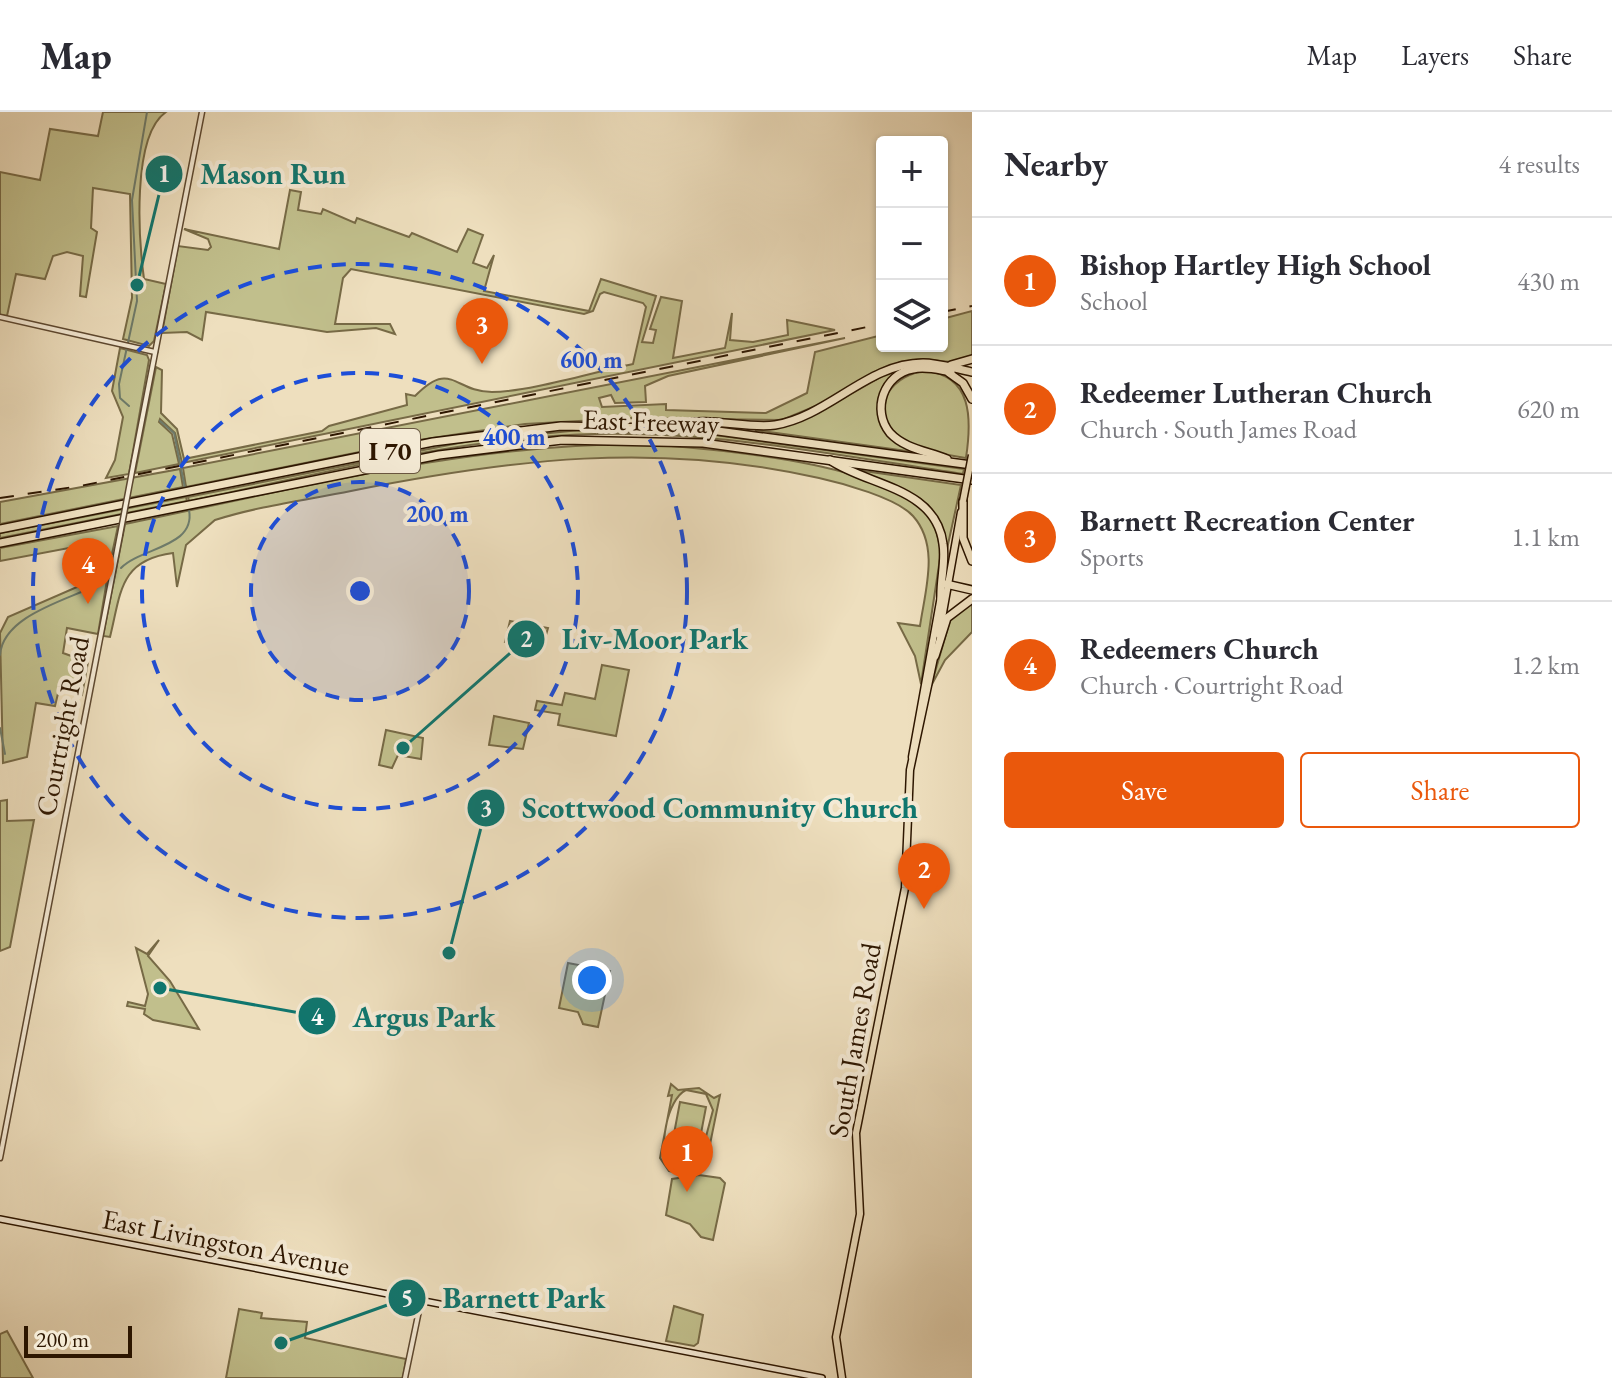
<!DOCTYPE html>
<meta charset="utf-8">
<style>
:root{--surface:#fff;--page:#f7f7f7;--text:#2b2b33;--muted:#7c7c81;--line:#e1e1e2;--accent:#ea580c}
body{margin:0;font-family:"EB Garamond",serif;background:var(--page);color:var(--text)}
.controls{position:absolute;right:24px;top:24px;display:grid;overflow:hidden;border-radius:8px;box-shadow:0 2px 6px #0004}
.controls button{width:72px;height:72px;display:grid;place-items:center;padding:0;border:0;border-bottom:2px solid var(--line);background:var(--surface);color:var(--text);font:40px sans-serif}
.scale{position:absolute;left:24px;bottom:20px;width:108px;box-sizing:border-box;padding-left:8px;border:4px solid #2d1600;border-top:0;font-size:22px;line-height:28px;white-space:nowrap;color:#2d1600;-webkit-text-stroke:6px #f4ead5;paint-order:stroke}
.you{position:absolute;left:592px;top:868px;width:28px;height:28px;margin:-20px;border:6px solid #fff;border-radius:50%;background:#1a73e8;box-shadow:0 0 0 12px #1a73e833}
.badge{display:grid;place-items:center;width:52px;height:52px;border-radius:50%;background:var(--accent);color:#fff;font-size:26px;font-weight:700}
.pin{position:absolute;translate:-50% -66px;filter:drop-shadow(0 2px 4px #0008)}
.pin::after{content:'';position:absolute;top:42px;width:28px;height:24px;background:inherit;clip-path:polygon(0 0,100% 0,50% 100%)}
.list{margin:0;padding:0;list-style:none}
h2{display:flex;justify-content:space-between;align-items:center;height:104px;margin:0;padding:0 32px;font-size:34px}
h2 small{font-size:26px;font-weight:400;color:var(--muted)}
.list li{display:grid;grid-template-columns:52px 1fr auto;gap:24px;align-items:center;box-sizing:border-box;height:128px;padding:0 32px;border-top:2px solid var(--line)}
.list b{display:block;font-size:30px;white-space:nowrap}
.list p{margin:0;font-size:26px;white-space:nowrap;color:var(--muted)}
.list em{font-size:26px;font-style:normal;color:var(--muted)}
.actions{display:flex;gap:16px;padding:24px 32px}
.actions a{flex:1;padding:18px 0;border:2px solid var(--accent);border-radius:8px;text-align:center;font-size:28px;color:var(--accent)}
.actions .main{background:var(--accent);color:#fff}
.icon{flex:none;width:44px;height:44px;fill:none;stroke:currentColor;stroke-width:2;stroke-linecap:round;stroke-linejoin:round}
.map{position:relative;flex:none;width:972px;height:1266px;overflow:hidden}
header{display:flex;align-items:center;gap:48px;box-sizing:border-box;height:112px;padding:0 40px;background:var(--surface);border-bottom:2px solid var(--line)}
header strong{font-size:38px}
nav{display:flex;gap:44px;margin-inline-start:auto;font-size:28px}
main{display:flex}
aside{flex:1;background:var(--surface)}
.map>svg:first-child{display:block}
</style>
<header>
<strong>Map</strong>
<nav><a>Map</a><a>Layers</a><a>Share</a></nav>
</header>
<main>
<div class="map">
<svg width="972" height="1266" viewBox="0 0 972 1266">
<rect width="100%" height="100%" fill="#eedfbe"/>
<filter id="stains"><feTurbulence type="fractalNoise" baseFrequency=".0025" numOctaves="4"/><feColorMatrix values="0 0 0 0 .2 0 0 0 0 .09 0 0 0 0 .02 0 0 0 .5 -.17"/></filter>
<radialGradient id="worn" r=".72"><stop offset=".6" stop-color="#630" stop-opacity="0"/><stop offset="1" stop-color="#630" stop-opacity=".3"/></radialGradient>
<g fill="#c1bf8c" stroke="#776a46" stroke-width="2" fill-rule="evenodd">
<path d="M103 0H166C131 24 139 130 144 167L166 172 154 229 149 234 123 227 132 186 130 82 93 76 91 116 97 120 86 185 80 184 83 144 67 140 53 144 45 167 16 162 7 204 0 203V60L40 68 50 17 98 24Z"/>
<path d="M290 78 301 80 298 98 321 102 323 97 355 111 357 106 409 125 412 121 457 140 468 117 483 123 473 151 487 156 494 143 484 179 589 199 601 167 656 184 642 230 653 231 656 218 650 217 661 185 682 189 673 246 725 236 732 201 730 228 753 230 788 223 787 208 835 218 182 351 175 321 160 307 159 310 172 322 179 352 135 361 156 255 162 258 161 301 177 317 184 347 322 319 329 314 407 293 406 282 415 284C451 247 454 280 492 280 528 280 594 260 633 252L646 195 643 191 604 180 600 182 593 199 584 202 351 157 343 166 335 212H390L395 222 376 216 327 220 206 200 202 228 187 220 162 221 178 134 208 138 211 135 208 127 184 117 279 137Z"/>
<polygon points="972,199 972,244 951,250 921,247 900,250 835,286 782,308 633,306 525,312 419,328 186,375 183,356 845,226 668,264 645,274 646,290 615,291 611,283 599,286 602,295 666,292 666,298 766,301 807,281 815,240 882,223 882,234 942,234 942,207"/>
<polygon points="120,236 147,243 149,248 129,362 106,366 115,348 123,305 112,279"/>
<polygon points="907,255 884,275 882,312 914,340 755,318 826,296 886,262"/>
<path d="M926 259C972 264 972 306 966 346 942 342 911 338 894 320 868 293 895 261 926 259Z"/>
<path d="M580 318 715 323 964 357 963 362C841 344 718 319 595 322 458 325 323 362 189 389L188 385 469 329Z"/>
<path d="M644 332C715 337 868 349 922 396 935 407 938 424 941 440L921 572 915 544 898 511 920 514C925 479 940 434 913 404 897 386 842 371 819 366 656 329 512 347 351 379 306 388 259 394 215 408L186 433 177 475 173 441C119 448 121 481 110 525L103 524 125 412C296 377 468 331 644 332Z"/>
<polygon points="180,357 183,375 0,412 0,390"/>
<polygon points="857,358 961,373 947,437 929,397"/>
<polygon points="186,385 187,389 0,426 0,421"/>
<polygon points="118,414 112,442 96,443 96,434 90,432 0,449 0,436"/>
<polygon points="109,456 98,522 67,516 63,541 88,550 82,583 78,582 80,573 61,569 55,594 36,591 27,645 3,651 0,521 8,505 93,468 103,468 106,457"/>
<polygon points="972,490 972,520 945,548 931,574 951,505"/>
<polygon points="510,509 548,516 542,537 505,530"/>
<polygon points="602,553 629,558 616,624 558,613 560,602 535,598 537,589 562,593 565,581 595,587"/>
<polygon points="494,604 529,611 523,637 489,633"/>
<polygon points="386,618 423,626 421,647 398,643 392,656 379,653"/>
<polygon points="7,688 7,709 34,708 10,835 0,839 0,689"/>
<polygon points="159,828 148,844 170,869 199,917 153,908 144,902 145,897 127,894 128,890 145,894 148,882 136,836 147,842"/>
<polygon points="568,851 610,859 598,915 583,912 578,900 559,896"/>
<path d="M671 972 678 978 699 976 714 986 720 983 706 1052 691 1063 669 1059 660 1046 672 983 668 984ZM686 978 706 982 713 998 698 1055 667 1049 696 1057 684 1060 670 1055C657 1039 667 987 686 978Z"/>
<polygon points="680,990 706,995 695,1053 669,1048"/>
<polygon points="699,1063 720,1066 725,1071 713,1128 701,1125 690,1112 666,1103 672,1067"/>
<polygon points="674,1194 703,1203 698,1231 694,1234 666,1229"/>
<polygon points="239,1197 262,1201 261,1206 307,1210 305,1226 406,1247 403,1266 226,1266"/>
<polygon points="7,1219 33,1266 0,1266 0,1222"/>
</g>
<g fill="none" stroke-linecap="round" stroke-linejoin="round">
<g stroke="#6e7a69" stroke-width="2">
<polyline points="129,294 120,286 119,272 137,189 132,88 147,0"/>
<polyline points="160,309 174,321 185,376"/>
<path d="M121 456C142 435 196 435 189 398"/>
<path d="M0 543C3 503 68 488 99 472"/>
<polyline points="0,616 5,642"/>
</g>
<defs>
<g id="tertiary">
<polyline points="0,205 155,240"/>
<polyline points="134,349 202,0"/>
<polyline points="0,1046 120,423"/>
<polyline points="405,1266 421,1189"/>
</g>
<polyline id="secondary" points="0,1107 822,1266"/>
<g id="primary">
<polyline points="939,523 961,400"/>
<polyline points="912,645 941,484"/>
<polyline points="842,1266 836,1225 860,1102 856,1021 905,776 910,658 935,541"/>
</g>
<g id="motorway">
<polyline points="951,253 972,247"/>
<polyline points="949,261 963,271 972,287"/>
<path d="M682 313C704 304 748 317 775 313 829 304 868 251 923 251 939 251 956 257 972 260"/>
<path d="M947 347C928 339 905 337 890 321 871 298 884 262 913 257 926 254 939 258 951 260"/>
<path d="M830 348C868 374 936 375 943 432 946 450 940 468 941 487"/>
<polyline points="963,389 963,426 972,449"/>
<polyline points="0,417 433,330 561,314 703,317 972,353"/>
<polyline points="0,431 439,343 562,328 703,331 972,368"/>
<polyline points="946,472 972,478"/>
<polyline points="935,544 947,506 972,487"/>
</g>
</defs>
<use href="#tertiary" stroke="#5d4830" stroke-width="7"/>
<use href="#secondary" stroke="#2d1600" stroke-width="8"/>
<use href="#primary" stroke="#2d1600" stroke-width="9"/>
<use href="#motorway" stroke="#2d1600" stroke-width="10"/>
<use href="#tertiary" stroke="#f4ead5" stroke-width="4"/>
<use href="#secondary" stroke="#f4ead5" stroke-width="5"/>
<use href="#primary" stroke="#eedfbe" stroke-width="6"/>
<use href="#motorway" stroke="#eedfbe" stroke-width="7"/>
<g stroke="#2d1600" stroke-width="2" stroke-dasharray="14 14" stroke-linecap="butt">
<polyline points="942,200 972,194"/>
<polyline points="0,386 80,374 882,212"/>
</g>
<defs>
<polyline id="tertiary-bridge" points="120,423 134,349"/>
<polyline id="primary-bridge" points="963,389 972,343"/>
</defs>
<use href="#tertiary-bridge" stroke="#5d4830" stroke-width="7" stroke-linecap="butt"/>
<use href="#primary-bridge" stroke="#2d1600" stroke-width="9" stroke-linecap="butt"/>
<use href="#tertiary-bridge" stroke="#f4ead5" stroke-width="4"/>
<use href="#primary-bridge" stroke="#eedfbe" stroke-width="6"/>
</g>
<circle cx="360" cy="479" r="109" fill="#1d4ed8" fill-opacity=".12"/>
<g fill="none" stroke="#1d4ed8" stroke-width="4" stroke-dasharray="14 10">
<circle cx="360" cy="479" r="109"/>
<circle cx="360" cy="479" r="218"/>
<circle cx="360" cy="479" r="327"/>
</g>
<g text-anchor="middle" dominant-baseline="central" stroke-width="8" stroke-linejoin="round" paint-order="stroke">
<rect fill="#f4ead5" stroke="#695640" stroke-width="2" x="360" y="317" width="60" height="44" rx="6"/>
<g font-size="26" font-weight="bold" fill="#2d1600">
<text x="390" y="339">I 70</text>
</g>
<g font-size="28" fill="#2d1600" stroke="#f4ead5">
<text transform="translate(651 309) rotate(2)">East Freeway</text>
<text transform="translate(62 614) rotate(-79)">Courtright Road</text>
<text transform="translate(854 928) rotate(-80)">South James Road</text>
<text transform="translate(226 1130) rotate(11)">East Livingston Avenue</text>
</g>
</g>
<circle cx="360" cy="479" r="12" fill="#1d4ed8" stroke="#f4ead5" stroke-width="4"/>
<g font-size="24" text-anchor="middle" font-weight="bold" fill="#1d4ed8" stroke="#f4ead5" stroke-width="8" stroke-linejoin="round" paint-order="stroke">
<text x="591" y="256">600 m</text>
<text x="514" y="333">400 m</text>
<text x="437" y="410">200 m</text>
</g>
<path fill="none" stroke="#0f766e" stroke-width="3" d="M137 173L164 62M403 636L526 527M449 841L486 696M160 876L317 904M281 1231L407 1186"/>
<g fill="#0f766e" stroke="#f4ead5" stroke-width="3">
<circle cx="137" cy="173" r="8"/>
<circle cx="403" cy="636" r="8"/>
<circle cx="449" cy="841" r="8"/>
<circle cx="160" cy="876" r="8"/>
<circle cx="281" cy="1231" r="8"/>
<circle cx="164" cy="62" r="20"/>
<circle cx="526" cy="527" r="20"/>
<circle cx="486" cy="696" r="20"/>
<circle cx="317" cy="904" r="20"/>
<circle cx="407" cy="1186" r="20"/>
</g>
<g font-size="24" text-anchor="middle" font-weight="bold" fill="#fff">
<text x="164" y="70">1</text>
<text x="526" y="535">2</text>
<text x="486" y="704">3</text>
<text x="317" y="913">4</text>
<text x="407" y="1194">5</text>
</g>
<g font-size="30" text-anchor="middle" font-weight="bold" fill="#0f766e" stroke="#f4ead5" stroke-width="8" stroke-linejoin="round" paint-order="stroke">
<text x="273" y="72">Mason Run</text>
<text x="655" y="537">Liv-Moor Park</text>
<text x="720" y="706">Scottwood Community Church</text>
<text x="424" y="915">Argus Park</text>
<text x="524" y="1196">Barnett Park</text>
</g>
<rect width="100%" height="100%" filter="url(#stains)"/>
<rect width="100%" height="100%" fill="url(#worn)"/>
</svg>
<div class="controls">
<button>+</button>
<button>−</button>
<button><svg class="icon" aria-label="layers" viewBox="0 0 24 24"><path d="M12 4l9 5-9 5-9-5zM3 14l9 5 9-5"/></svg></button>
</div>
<div class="scale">200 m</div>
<div class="you"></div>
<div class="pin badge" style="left:687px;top:1080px">1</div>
<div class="pin badge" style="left:924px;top:797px">2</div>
<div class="pin badge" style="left:482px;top:252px">3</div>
<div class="pin badge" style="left:88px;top:492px">4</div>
</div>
<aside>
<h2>Nearby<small>4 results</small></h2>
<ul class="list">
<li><span class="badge">1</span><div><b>Bishop Hartley High School</b><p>School</p></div><em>430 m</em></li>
<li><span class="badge">2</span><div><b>Redeemer Lutheran Church</b><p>Church · South James Road</p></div><em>620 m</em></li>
<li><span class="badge">3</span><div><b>Barnett Recreation Center</b><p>Sports</p></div><em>1.1 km</em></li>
<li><span class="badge">4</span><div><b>Redeemers Church</b><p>Church · Courtright Road</p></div><em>1.2 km</em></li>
</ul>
<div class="actions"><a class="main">Save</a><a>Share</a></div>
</aside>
</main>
